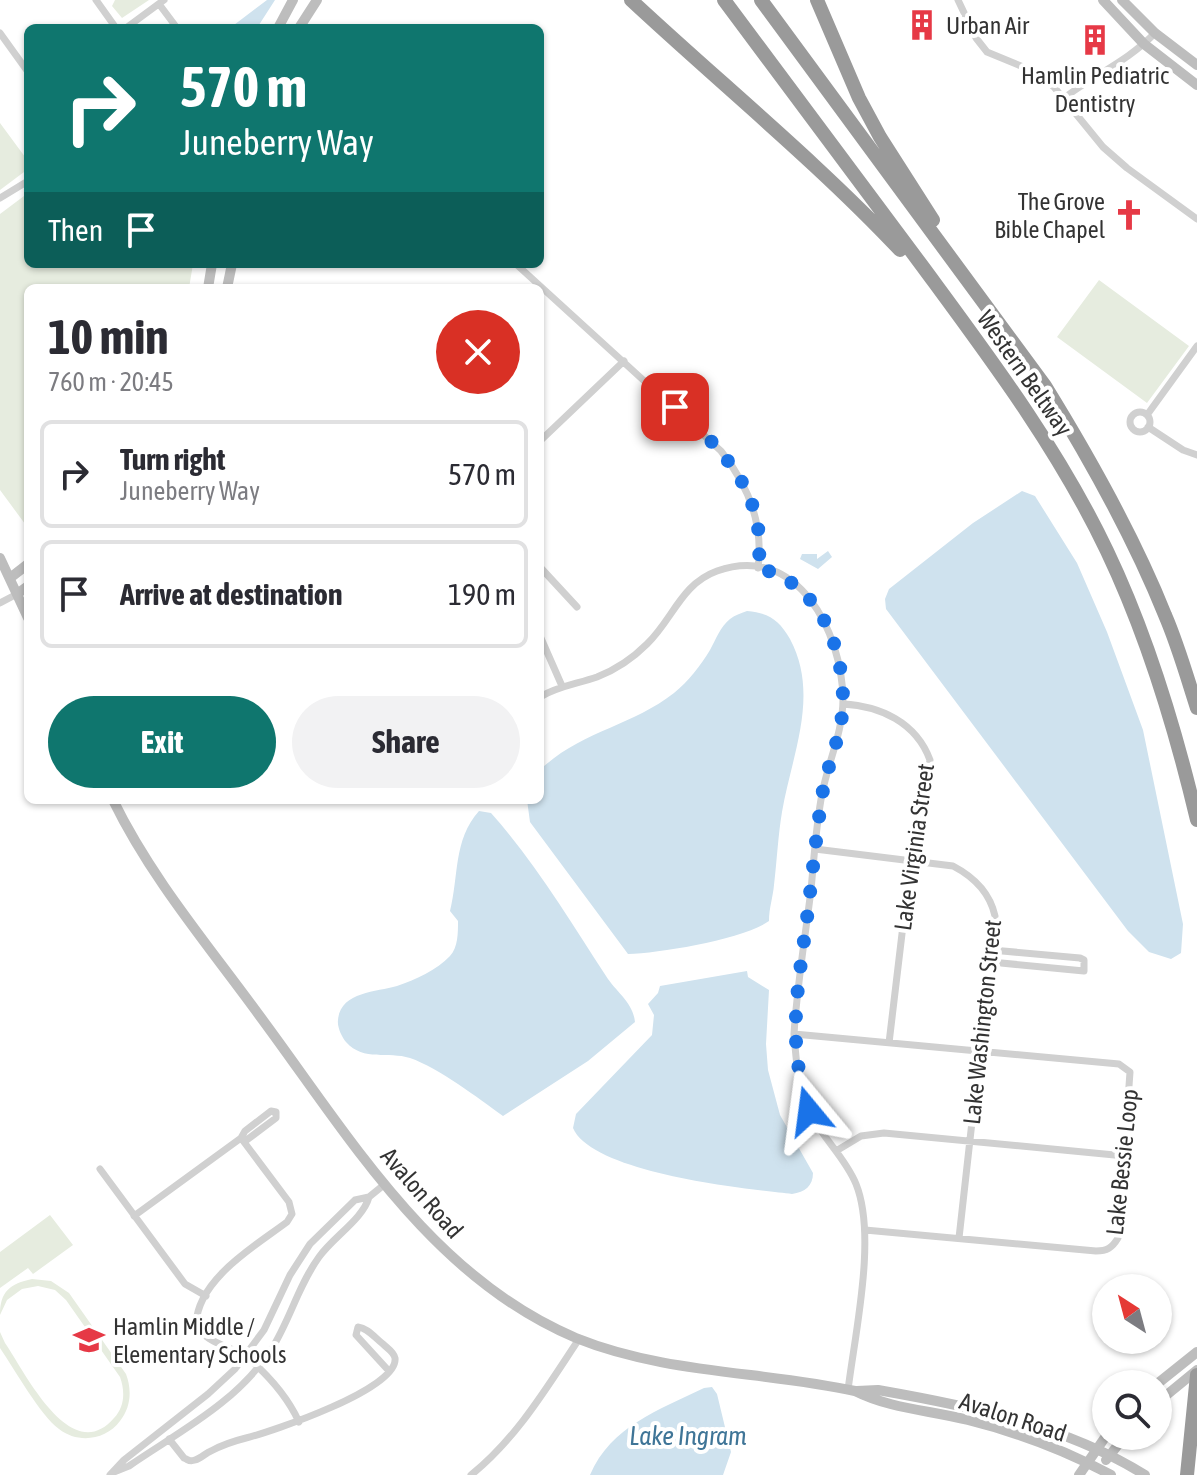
<!DOCTYPE html>
<meta charset="utf-8">
<style>
:root{--surface:#fff;--page:#f2f2f3;--text:#2b2b33;--muted:#7c7c81;--line:#e1e1e2;--accent:#0f766e}
body{margin:0;font-family:"Asap Condensed",sans-serif;background:var(--page);color:var(--text);height:100vh;display:flex;flex-direction:column;font-size:30px;white-space:nowrap}
*{box-sizing:border-box;margin:0}
p{font-size:26px;color:var(--muted)}
.icon{flex:none;width:44px;height:44px;fill:none;stroke:currentColor;stroke-width:2;stroke-linecap:round;stroke-linejoin:round}
.map{position:relative;flex:1;overflow:hidden}
.details{position:absolute;left:24px;top:284px;width:520px;height:520px;display:flex;flex-direction:column;background:var(--surface);border-radius:12px;box-shadow:0 2px 6px #0004}
.details>*{flex:none}
.banner{position:absolute;left:24px;top:24px;width:520px;height:244px;border-radius:12px;box-shadow:0 2px 6px #0004;background:#0f766e;color:#fff;overflow:hidden}
.needle{width:52px;rotate:324deg}
.tools{position:absolute;left:1092px;top:1274px;display:grid;gap:16px}
.tools a{display:grid;place-items:center;width:80px;height:80px;border-radius:50%;background:var(--surface);box-shadow:0 2px 6px #0004;font-size:40px}
.pin{position:absolute;display:grid;place-items:center;width:68px;height:68px;color:#fff;margin:-34px;border-radius:16px;box-shadow:0 4px 12px #0006}
.me{position:absolute;width:88px;margin:-44px;rotate:344deg;stroke-linejoin:round;filter:drop-shadow(0 0 6px #0008)}
.turn{display:flex;align-items:center;gap:28px;height:168px;padding:0 24px;font-size:36px}
.turn .icon{width:104px;height:104px;stroke-width:2.5}
.turn b{display:block;font-size:56px;line-height:68px}
.then{display:flex;align-items:center;height:76px;padding:0 24px;background:#0003;gap:16px;font-size:30px}
.round{display:grid;place-items:center;flex:none;width:84px;height:84px;border-radius:42px;background:var(--page)}
.headline{display:flex;align-items:center;justify-content:space-between;height:136px;padding:0 24px}
h1{font-size:48px;font-weight:700;line-height:60px}
.button{display:flex;gap:16px;margin-top:auto;padding:16px 24px}
.button a{flex:1;height:92px;border-radius:48px;background:var(--accent);color:#fff;font-size:32px;font-weight:700;line-height:92px;text-align:center}
.button a+a{background:var(--page);color:var(--text)}
ul{padding:0;list-style:none}
li{display:flex;align-items:center;gap:24px;height:108px;margin:0 16px 12px;padding:0 8px;border:4px solid var(--line);border-radius:12px}
li div{flex:1}
li b{display:block;font-size:30px}
li em{font-style:normal}
.map>svg:first-child{display:block}
.green{fill:#e6ecdf}
.water{fill:#cfe2ee}
.lines{fill:none;stroke-linecap:round;stroke-linejoin:round}
.street{stroke:#d0d0d0;stroke-width:7}
.secondary{stroke:#bdbdbd;stroke-width:10}
.highway{stroke:#9a9a9a;stroke-width:14}
.route{stroke:#1a73e8;stroke-width:14;stroke-dasharray:0 25.2}
.labels{text-anchor:middle;dominant-baseline:central;stroke-width:8;stroke-linejoin:round;paint-order:stroke}
.poi-label{font-size:24px;fill:#333;stroke:#fff;text-anchor:start}
.street-label{font-size:24px;fill:#333;stroke:#fff}
.water-label{font-size:26px;font-style:italic;fill:#3f7597;stroke:#fff}
</style>
<div class="map">
<svg width="1197" height="1475" viewBox="0 0 1197 1475">
<rect width="100%" height="100%" fill="#fff"/>
<path class="green" d="M115 0H149L122 18 112 6Z
M0 123 28 161V169L0 190Z
M28 193V264H193L189 288H28V528L0 490V214Z
M1099 280 1189 346 1147 403 1057 337Z
M50 1215 73 1245 33 1274 28 1268 0 1288V1252Z
M32 1279 51 1281 69 1293 126 1374C132 1390 131 1407 120 1421 106 1440 78 1444 59 1429 40 1415 15 1370 0 1348V1332L5 1343C25 1372 71 1468 114 1418 125 1406 125 1391 120 1377L66 1300 55 1290 38 1286 22 1289 7 1300 0 1315C0 1291 10 1284 32 1279Z"/>
<path class="water" d="M267 0H275L257 28H230Z
M1022 491 1035 496 1077 563 1107 632 1143 730 1183 924 1181 953 1171 959 1149 952 1128 931 886 609 885 599 889 589 973 523Z
M828 551 832 557 818 569 800 559 802 554H817V559Z
M747 611C769 613 779 620 790 639 820 695 792 754 782 812 778 836 777 860 774 885 773 897 769 908 769 921 744 939 660 953 628 954L530 822 527 800H540V770C579 732 632 726 674 693 688 682 701 665 710 650 716 639 720 627 730 619 735 615 742 613 747 611Z
M479 811 491 813C535 862 570 921 606 976 616 992 633 1002 635 1022L588 1061 503 1116C478 1098 439 1068 410 1058 388 1051 364 1062 346 1042 342 1037 337 1027 338 1020 340 992 376 992 397 986 415 980 437 970 450 956 458 947 458 933 458 921L450 911C459 876 453 840 479 811Z
M747 971 748 977 769 990 766 1044 768 1070 780 1115 813 1173C813 1186 805 1192 792 1194 746 1189 592 1173 573 1128L576 1114 652 1035 654 1015 648 1004 658 993 660 986Z
M712 1387 717 1394 731 1452 723 1475H590C611 1426 659 1410 704 1388Z"/>
<g class="lines">
<path class="street" d="M96 0 116 28
M958 0 976 38 987 52 1038 73 1054 87 1103 147 1127 168 1197 219
M159 4 177 28
M126 28 164 0
M0 33 28 72
M1064 98C1094 75 1128 61 1155 33
M0 198 28 181
M516 264 721 451C748 485 764 523 758 568
M1130 422a10 10 0 1 1 20 0a10 10 0 1 1-20 0Z
M1147 415 1197 346
M1148 427 1183 450 1197 455
M540 441 624 361
M540 567 577 607
M0 603 17 594
M540 636 562 686
M540 697C558 686 577 684 597 677 615 670 633 658 647 644 673 619 681 584 717 571 798 542 842 633 843 699 843 732 828 762 822 794 816 825 814 858 811 890 805 938 797 986 794 1034 796 1060 798 1088 810 1112 822 1138 845 1157 856 1184 877 1236 855 1333 848 1390
M843 704C880 706 916 722 930 760L914 833 889 1043
M815 849 953 866C974 877 990 893 995 916L959 1238
M991 962 1084 971V960L1080 958 992 950
M794 1034 1119 1064 1130 1072 1118 1238C1112 1248 1107 1251 1096 1251L865 1230
M241 1138 289 1202 292 1214 287 1222C255 1246 198 1279 196 1324 205 1344 232 1346 248 1358 269 1376 288 1398 299 1422
M836 1151 861 1136 884 1133 1125 1156
M100 1169 185 1284 206 1296
M134 1216 241 1138 245 1131 271 1111 276 1112V1118L244 1142
M169 1439 184 1458C189 1460 189 1462 195 1460 201 1458 206 1453 211 1451 222 1445 234 1441 246 1438 270 1432 399 1389 395 1358 394 1352 387 1348 383 1344 375 1338 368 1328 358 1327L356 1335 388 1370
M114 1472 129 1466C180 1431 236 1403 271 1350 290 1320 298 1286 319 1257 333 1237 363 1219 369 1197
M110 1475 124 1460 208 1394 235 1369 264 1330 290 1275 310 1244 355 1200 369 1197 385 1184
M471 1475C517 1438 547 1387 579 1339"/>
<path class="secondary" d="M1103 0 1144 44 1197 85
M1122 0 1155 33 1197 65
M278 28 293 0
M299 28 317 0
M208 288 212 264
M227 288 232 264
M0 558 28 618
M10 578 28 564
M17 594 28 586
M113 800C151 878 208 945 259 1015 349 1136 431 1277 576 1338 665 1374 763 1371 855 1391 891 1409 929 1410 968 1420 1016 1432 1067 1451 1111 1475
M1157 1384 1197 1352
M857 1391 878 1390C969 1406 1065 1425 1145 1475
M1158 1402 1197 1370
M1106 1460 1125 1436
M1079 1475 1106 1436"/>
<path class="highway" d="M631 0C720 83 816 161 900 250
M724 0C790 89 856 178 923 267 990 358 1058 448 1107 551 1148 637 1175 727 1197 820
M761 0 1045 386C1090 459 1133 535 1165 615 1178 645 1187 677 1197 708
M817 0 859 98 880 137 933 220
M1187 1475 1197 1375"/>
</g>
<g class="lines">
<path class="route" d="M675 407C725 451 768 496 758 568 818 582 843 644 843 701 843 734 827 764 822 796 816 837 812 878 807 918 798 989 786 1041 809 1111"/>
</g>
<defs>
<symbol id="building-bare" viewBox="-9 -9 18 18"><path d="M-4-6H4V6H1V3H-1V6H-4ZM-2.5-4.3h1.7v1.8h-1.7ZM.8-4.3h1.7v1.8H.8ZM-2.5-1h1.7V.8h-1.7ZM.8-1h1.7V.8H.8Z" fill="#e63946" stroke="#fff" stroke-width="2.5" paint-order="stroke"/></symbol>
<symbol id="church-bare" viewBox="-9 -9 18 18"><path d="M-1.2-6h2.4v3.5h3.3v2.4h-3.3V6h-2.4V-.1h-3.3v-2.4h3.3Z" fill="#e63946" stroke="#fff" stroke-width="2.5" paint-order="stroke"/></symbol>
<symbol id="school-bare" viewBox="-9 -9 18 18"><path d="M0-5L7-2L0 1L-7-2ZM-4 1L0 2.5L4 1V4Q0 6-4 4Z" fill="#e63946" stroke="#fff" stroke-width="2.5" paint-order="stroke"/></symbol>
</defs>
<g fill-rule="evenodd">
<use href="#building-bare" x="900" y="3" width="44" height="44"/>
<use href="#building-bare" x="1073" y="18" width="44" height="44"/>
<use href="#church-bare" x="1107" y="193" width="44" height="44"/>
<use href="#school-bare" x="67" y="1318" width="44" height="44"/>
</g>
<g class="labels">
<g class="poi-label">
<text x="946" y="25">Urban Air</text>
<text x="1095" y="75" text-anchor="middle">Hamlin Pediatric<tspan x="1095" dy="28">Dentistry</tspan></text>
<text x="1105" y="201" text-anchor="end">The Grove<tspan x="1105" dy="28">Bible Chapel</tspan></text>
<text x="113" y="1326">Hamlin Middle /<tspan x="113" dy="28">Elementary Schools</tspan></text>
</g>
<g class="street-label">
<text transform="translate(1025 373) rotate(55)">Western Beltway</text>
<text transform="translate(914 847) rotate(-82)">Lake Virginia Street</text>
<text transform="translate(982 1022) rotate(-84)">Lake Washington Street</text>
<text transform="translate(1122 1162) rotate(-84)">Lake Bessie Loop</text>
<text transform="translate(422 1193) rotate(49)">Avalon Road</text>
<text transform="translate(1013 1417) rotate(18)">Avalon Road</text>
</g>
<g class="water-label">
<text x="688" y="1436">Lake Ingram</text>
</g>
</g>
</svg>
<div class="tools">
<a><svg class="needle" viewBox="-14 -14 28 28"><path d="M0-13l5 13h-10z" fill="#e53935"/><path d="M0 13l5-13h-10z" fill="#7c7c81"/></svg></a>
<a><svg class="icon" aria-label="search" viewBox="0 0 24 24"><circle cx="10" cy="10" r="6"/><path d="M15 15l6 6"/></svg></a>
</div>
<div class="pin" style="left:675px;top:407px;background:#d93025"><svg class="icon" aria-label="arrive" viewBox="0 0 24 24"><path d="M6 21V4h12l-3 4 3 4H6"/></svg></div>
<svg class="me" style="left:809px;top:1111px" viewBox="-20 -20 40 40"><path d="M0-17L14 15 0 8-14 15z" fill="#1a73e8" stroke="#fff" stroke-width="4"/></svg>
<div class="banner">
<div class="turn"><svg class="icon" aria-label="right" viewBox="0 0 24 24"><path d="M7 20v-9h11M14 6l5 5-5 5"/></svg><div><b>570 m</b>Juneberry Way</div></div>
<div class="then">Then<svg class="icon" aria-label="arrive" viewBox="0 0 24 24"><path d="M6 21V4h12l-3 4 3 4H6"/></svg></div>
</div>
<section class="details">
<div class="headline"><div><h1>10 min</h1><p>760 m · 20:45</p></div><a class="round" style="background:#d93025;color:#fff"><svg class="icon" aria-label="close" viewBox="0 0 24 24"><path d="M6 6l12 12M18 6L6 18"/></svg></a></div>
<ul>
<li><svg class="icon" aria-label="right" viewBox="0 0 24 24"><path d="M7 20v-9h11M14 6l5 5-5 5"/></svg><div><b>Turn right</b><p>Juneberry Way</p></div><em>570 m</em></li>
<li><svg class="icon" aria-label="arrive" viewBox="0 0 24 24"><path d="M6 21V4h12l-3 4 3 4H6"/></svg><div><b>Arrive at destination</b></div><em>190 m</em></li>
</ul>
<div class="button"><a>Exit</a><a>Share</a></div>
</section>
</div>
